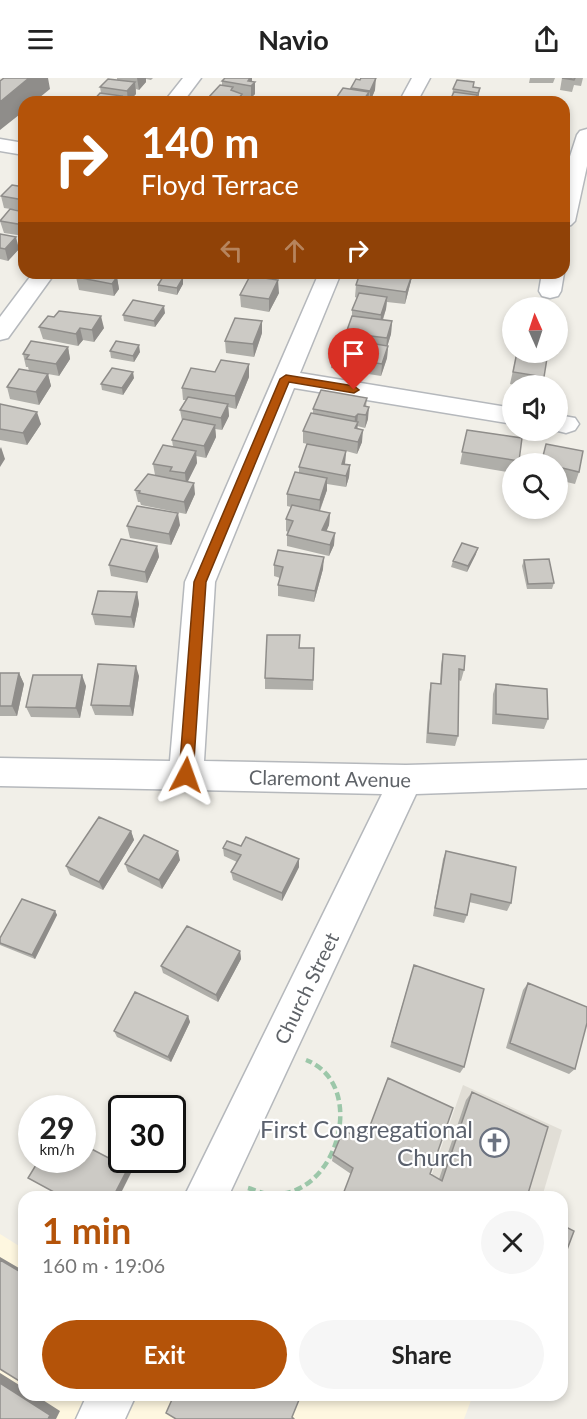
<!DOCTYPE html>
<meta charset="utf-8">
<style>
:root{--surface:#fff;--page:#f6f6f6;--text:#222;--muted:#767676;--accent:#b45309}
body{margin:0;font-family:Lato,sans-serif;background:var(--page);color:var(--text);height:100vh;display:flex;flex-direction:column;font-size:22px;white-space:nowrap}
*{box-sizing:border-box;margin:0}
p{font-size:20px;color:var(--muted)}
.icon{flex:none;width:33px;height:33px;fill:none;stroke:currentColor;stroke-width:2;stroke-linecap:round;stroke-linejoin:round}
.map{position:relative;flex:1;overflow:hidden}
.panel{position:absolute;left:18px;top:1113px;width:550px;height:210px;display:flex;flex-direction:column;background:var(--surface);border-radius:18px;box-shadow:0 3px 9px #0003}
.panel>*{flex:none}
.banner{position:absolute;left:18px;top:18px;width:552px;height:183px;border-radius:18px;box-shadow:0 3px 9px #0003;background:#b45309;color:#fff;overflow:hidden}
.needle{width:39px;rotate:357deg}
.fabs{position:absolute;left:502px;top:219px;display:grid;gap:12px}
.fabs a{display:grid;place-items:center;width:66px;height:66px;border-radius:50%;background:var(--surface);box-shadow:0 3px 9px #0003;font-size:30px}
.speed{position:absolute;left:18px;top:1017px;display:flex;gap:12px;font-size:30px;font-weight:700;text-align:center}
.speed>*{display:grid;place-content:center;width:78px;height:78px;border-radius:50%;background:var(--surface);box-shadow:0 3px 9px #0003;line-height:1}
.speed small{font-size:15px;font-weight:400}
.speed .limit{border:3px solid #111;border-radius:9px;background:#fff;color:#111}
.pin{position:absolute;display:grid;place-items:center;width:51px;height:51px;color:#fff;margin:-62px -26px;border-radius:50% 50% 50% 0;rotate:-45deg;box-shadow:0 0 6px #0007}
.pin .icon{rotate:45deg}
.me{position:absolute;width:66px;margin:-33px;rotate:4deg;stroke-linejoin:round;filter:drop-shadow(0 0 4px #0008)}
.turn{display:flex;align-items:center;gap:21px;height:126px;padding:0 24px;font-size:27px}
.turn .icon{width:78px;height:78px;stroke-width:2.5}
.turn b{display:block;font-size:42px;line-height:51px}
.lanes{display:flex;align-items:center;height:57px;padding:0 24px;background:#0003;justify-content:center;gap:30px;direction:ltr}
.lanes .off{opacity:.35}
.round{display:grid;place-items:center;flex:none;width:63px;height:63px;border-radius:32px;background:var(--page)}
.head{display:flex;align-items:center;justify-content:space-between;height:102px;padding:0 24px}
h1{font-size:36px;font-weight:700;line-height:45px;color:var(--accent)}
.action{display:flex;gap:12px;margin-top:auto;padding:12px 24px}
.action a{flex:1;height:69px;border-radius:36px;background:var(--accent);color:#fff;font-size:24px;font-weight:700;line-height:69px;text-align:center}
.action a+a{background:var(--page);color:var(--text)}
header{display:flex;justify-content:space-between;align-items:center;height:78px;padding:0 24px;background:var(--surface);font-size:27px;font-weight:700}
.map>svg:first-child{display:block}
.commercial{fill:#fef7e0}
.education{fill:#e1ded6}
.lines{fill:none;stroke-linecap:round;stroke-linejoin:round}
.minor-casing{stroke:#b5b8bc;stroke-width:3}
.path{stroke:#9cc7a9;stroke-width:4.5;stroke-dasharray:8 4;stroke-linecap:butt}
.minor{fill:#fff;fill-rule:evenodd}
.wall{fill:#afaea9}
.shaded-wall{fill:#8f8d8a}
.building{fill:#cccac5;stroke:#8f8d8a;stroke-width:1.5}
.route{fill:#b45309;stroke:#753606;stroke-width:1.5}
.labels{text-anchor:middle;dominant-baseline:central;stroke-width:4.5;stroke-linejoin:round;paint-order:stroke}
.street-label{font-size:20px;fill:#5f6368;stroke:#fff}
.near-worship-label{font-size:24px;fill:#5b616d;stroke:#fff;text-anchor:end}
</style>
<header><svg class="icon" aria-label="menu" viewBox="0 0 24 24"><path d="M4 6h16M4 12h16M4 18h16"/></svg>Navio<svg class="icon" aria-label="share" viewBox="0 0 24 24"><path d="M12 15V3M7 8l5-5 5 5M5 13v7h14v-7"/></svg></header>
<div class="map">
<svg width="587" height="1341" viewBox="0 0 587 1341">
<rect width="100%" height="100%" fill="#f1efe8"/>
<path class="commercial" d="M0 1156 24 1171V1317H473L464 1341H0Z"/>
<path class="education" d="M463 1007 562 1052 542 1119H424Z"/>
<g class="lines">
<defs>
<path id="minor" d="M183 0H201L183 24H164Z
M412 0H430L417 24H399Z
M587 51V88L575 143 571 147 564 149V97L577 57 580 53Z
M0 61 24 65V77L0 73Z
M33 195H55L8 260 0 262V239Z
M319 195H341L300 295 513 330V346L294 310 215 504 204 683 406 687 587 682V710L416 716 228 1119H184L382 716 0 708V680L170 683 185 504Z
M542 195H564L561 213 558 218 550 220 542 218 539 213Z
M558 337 575 340 579 346 575 352 566 355 554 352H558Z
M87 1317H136L125 1341H76Z"/>
</defs>
<use href="#minor" class="minor-casing"/>
<path class="path" d="M248 1110C255 1112 263 1116 271 1116 338 1121 369 1006 306 982"/>
<use href="#minor" class="minor"/>
</g>
<path class="wall" d="M117 0H153L151 2 146 1V4L139 12 136 11V16L129 24H92L101 15 100 9 117 2Z
M252 0V3L255 4V16L251 20 242 19V24H209L208 20 222 7V3Z
M530 0H555L553 5H529Z
M562 0H583L581 8 574 7 572 14 560 12Z
M474 9 480 10 477 24H449L452 19 453 11Z
M343 10 351 12V10L375 12 370 24H334Z
M24 109V133L4 130 1 118Z
M24 134V158L4 155 0 143Z
M0 156 19 171 8 183 0 181Z
M79 195H116L119 211 114 218 79 212 76 199Z
M389 195H413L405 226 387 224 386 231 383 242 392 243 391 256 387 268H388L387 280 381 298 331 290 332 278 346 261V255L352 239V232L357 220 355 219 356 207 388 197Z
M183 206 177 217 158 213V207Z
M279 215 269 234 241 229 240 217Z
M165 235 155 249 124 243 123 237Z
M262 243V255L254 279 226 275 225 263Z
M39 249 104 250 94 264 83 262 78 268 43 261Z
M68 269 70 281 59 298 48 296 51 308 39 327 10 321 7 309 29 293 28 289H26L23 276Z
M110 273 140 274 134 284 111 280Z
M517 274 544 299 541 308H518L510 306Z
M249 299 236 331 228 329 229 338 222 352 215 351 216 359 206 380 196 378 197 385 188 403 195 416 186 436 141 427 140 424H138L135 412 155 397 153 386 173 369 172 362 182 343 180 332 186 322H183L182 310Z
M134 300 123 317 102 312 101 306Z
M367 320 366 329 368 341 365 350 357 348V351L362 364 357 376 346 373 345 386 350 387 349 399 346 409 327 406V412L320 433 330 435 329 447 326 453 334 467 329 478 287 468V457L288 454 286 453V441L291 429 287 428V416L299 395V389L317 368 303 365V353L313 336V331Z
M0 326 41 346 27 367 0 362Z
M467 352 522 360 518 386H513V395L460 386Z
M558 386 579 394 575 406 558 402Z
M180 447 171 467 130 460 127 448Z
M157 468 159 479 147 505 111 498 109 487Z
M476 476 467 494 451 489 453 483Z
M524 482 554 505 552 511H527L522 488Z
M274 487 323 491 314 524 278 518V507L280 500 274 498Z
M137 514 139 526 134 550 95 547 92 536Z
M299 570H314L313 612 265 611V600Z
M443 576 464 592 461 603 459 602 458 658 455 668 426 665 429 616 431 605 440 606 441 587Z
M0 595H19L24 606 17 638H0Z
M139 598 133 638 95 637 91 627Z
M496 606 548 641 544 651 492 646 493 616Z
M86 608 80 640 31 639 26 629Z
M131 753 134 762 103 812 70 797 66 788Z
M223 770 299 789 282 823 233 802 231 794 237 784 224 778Z
M446 773 511 825 507 833 469 824 467 837 464 845 433 838 443 781Z
M180 782 162 811 128 794 125 786Z
M55 833 57 837 35 881 0 867V860Z
M240 873 241 881 218 924 163 895 161 888Z
M414 887 464 989 460 995 390 969Z
M528 905 575 991 569 996 506 970 523 912Z
M188 938 190 944 171 984 117 959 114 953Z
M472 1014 527 1119 351 1096 332 1083 333 1077 430 1096 439 1101 466 1022Z"/>
<path class="shaded-wall" d="M29 0H48L50 11 34 24H24V33L0 52V24Z
M137 0H146V4L139 12Z
M250 0H252V6L255 4V16L251 20V8L248 3Z
M376 0 375 12 370 24V13Z
M135 4 136 16 128 24 127 13Z
M480 10 478 22 476 24 478 15Z
M369 14 368 24H363Z
M242 16V24H236Z
M122 18 123 24H118Z
M16 159 19 171 8 183 5 171Z
M108 195H116V199L107 197Z
M411 195H413L405 226 406 214 410 201Z
M117 199 119 211 114 218 112 206Z
M183 200V206L177 217V210Z
M278 202 279 215 269 234V221Z
M387 219 386 231 380 249 381 237Z
M164 228 165 235 155 249 154 243Z
M101 238 104 250 94 264 92 252Z
M262 243V255L254 279 253 266Z
M392 243 391 256 386 273 387 260Z
M80 250 83 262 78 268 76 256Z
M139 267 140 274 134 284 133 278Z
M388 268 387 280 381 298 382 286Z
M68 269 70 281 59 298 56 286Z
M249 286V299L236 331 235 318Z
M133 294 134 300 123 317 122 310Z
M48 296 51 308 39 327 36 314Z
M228 326 229 338 222 352 221 340Z
M369 329 368 341 365 350 366 337Z
M37 334 41 346 27 367 23 355Z
M358 336 357 346 358 344 357 356 354 351 355 339Z
M215 347 216 359 206 380 204 368Z
M363 352 362 364 357 376 358 364Z
M1 369 5 381 0 389V371Z
M196 373 197 385 186 407 185 395Z
M346 373 345 385 341 398 342 386Z
M350 387 349 399 346 409V398Z
M327 400V412L319 434 320 422Z
M194 405 195 416 186 436 184 424Z
M178 435 180 447 171 467 169 456Z
M330 435 329 447 322 464V452Z
M335 455 334 467 329 478 330 467Z
M157 468 159 479 147 505 145 494Z
M478 470 476 476 467 494 468 488Z
M324 479 323 491 314 524 315 513Z
M137 514 139 526 134 550 131 539Z
M136 588 139 598 133 638 130 628Z
M19 595 24 606 17 638 12 628Z
M82 597 86 608 80 640 76 630Z
M131 753 134 762 103 812 99 804Z
M178 773 180 782 162 811 159 802Z
M299 781V789L282 823V815Z
M55 833 57 837 35 881 32 877Z
M240 873 241 881 218 924 216 917Z
M188 938 190 944 171 984 168 979Z
M128 1090 132 1093 119 1119H113Z
M0 1179 24 1193V1196L0 1182Z
M0 1295 24 1310V1317H35L60 1333 56 1341H48L0 1305Z"/>
<path class="building" d="M4 0H29L0 24V3Z
M225 0H250L248 3 255 4 251 8 222 3Z
M361 0H376L370 13 351 10 356 1 360 2Z
M562 0H575L574 2Z
M108 1 135 4 127 13 100 9Z
M457 2 474 4 473 9 480 10 478 15 453 11Z
M220 7 233 9 231 12 242 16 236 24 208 20Z
M343 10 369 14 363 23H367H334Z
M454 14 477 17 474 24H449Z
M100 15 122 18 118 24H92Z
M12 107 24 109V122L1 118Z
M10 131 24 134V147L0 143Z
M0 156 16 159 5 171 0 170Z
M79 195H108L107 197 117 199 112 206 76 199Z
M360 195H377L411 200 406 214 356 207Z
M164 197 183 200 177 210 158 207Z
M250 198 278 202 269 221 240 217Z
M359 215 387 219 381 237 352 232Z
M133 222 164 228 154 243 123 237Z
M59 233 101 238 92 252 80 250 76 256 39 249 48 238 54 239Z
M352 238 392 243 387 260 346 255Z
M235 240 262 243 253 266 225 263Z
M339 260 388 268 382 286 332 278Z
M31 263 68 269 56 286 26 281 29 277 23 276Z
M116 263 139 267 133 278 110 273Z
M517 274H548L544 299 513 294Z
M221 282 249 286 235 318 182 310 191 290 215 294Z
M112 290 133 294 122 310 101 306Z
M19 291 48 296 36 314 7 309Z
M321 312 367 320 364 328 369 329 366 337 358 336 355 339 313 331Z
M188 319 228 326 221 340 180 332Z
M0 326 37 334 23 355 0 351Z
M311 335 358 344 355 350 363 352 358 364 303 353Z
M183 341 215 347 204 368 172 362Z
M467 352 522 360 519 383 462 374Z
M307 366 346 373 342 386 350 387 346 398 299 389Z
M546 366 583 373 579 394 558 389V386H541Z
M163 367 196 373 185 395 170 393 172 389 153 386Z
M295 394 327 400 320 422 287 416Z
M148 396 194 405 184 424 139 415 140 413 135 412Z
M292 427 330 435 322 452 335 455 330 467 287 457 293 443 286 441Z
M137 428 178 435 169 456 127 448Z
M121 461 157 468 145 494 109 487Z
M462 465 478 470 468 488 453 483Z
M278 472 324 479 315 513 278 507 283 489 274 487Z
M549 481 554 505 528 506 524 482Z
M98 513 137 514 131 539 92 536Z
M267 557H300L299 570H314L313 602 265 600Z
M443 576 465 578 464 592 459 591 458 658 428 655 431 605 441 606Z
M98 586 136 588 130 628 91 627Z
M0 595H19L12 628H0Z
M33 597H82L76 630 26 629Z
M496 606 547 611 548 641 496 636Z
M99 739 131 753 99 804 66 788Z
M144 757 178 773 159 802 125 786Z
M246 759 299 781 282 815 231 794 241 777 223 770 227 763 241 768Z
M446 773 516 789 511 825 471 816 467 837 435 830Z
M22 821 55 833 32 877 0 865V860Z
M187 848 240 873 216 917 161 888Z
M414 887 484 911 464 989 392 964Z
M528 905 587 929V945L575 991 510 965Z
M135 914 188 938 168 979 114 953Z
M388 1000 453 1030 430 1096 442 1103 472 1014 548 1049 527 1119H342L353 1090 333 1077 343 1053 365 1061Z
M82 1066 128 1090 113 1119H63L28 1100 39 1082H82Z
M562 1147 574 1153 562 1185Z
M0 1182 24 1196V1306L0 1291Z
M0 1305 50 1337 48 1341H0Z
M174 1317H301L292 1339 294 1341H176L166 1335Z
M389 1317H398L396 1321Z"/>
<path class="route" d="M286 297 354 308 359 312 354 315 289 304 206 504 193 697 191 701H181L179 697 194 504 280 301Z"/>
<defs>
<symbol id="church-ring" viewBox="-11 -11 22 22"><circle r="9.5" fill="#fff" stroke="#6b7280" stroke-width="1.5"/><path d="M-1.2-6h2.4v3.5h3.3v2.4h-3.3V6h-2.4V-.1h-3.3v-2.4h3.3Z" fill="#6b7280"/></symbol>
</defs>
<g fill-rule="evenodd">
<use href="#church-ring" x="478" y="1048" width="33" height="33"/>
</g>
<g class="labels">
<g class="street-label">
<text transform="translate(330 700) rotate(1)">Claremont Avenue</text>
<text transform="translate(306 910) rotate(-64)">Church Street</text>
</g>
<g class="near-worship-label">
<text x="473" y="1050">First Congregational<tspan x="473" dy="28">Church</tspan></text>
</g>
</g>
</svg>
<div class="fabs">
<a><svg class="needle" viewBox="-14 -14 28 28"><path d="M0-13l5 13h-10z" fill="#e53935"/><path d="M0 13l5-13h-10z" fill="#767676"/></svg></a>
<a><svg class="icon" aria-label="sound" viewBox="0 0 24 24"><path d="M4 9h4l5-4v14l-5-4H4zM17 9q2 3 0 6"/></svg></a>
<a><svg class="icon" aria-label="search" viewBox="0 0 24 24"><circle cx="10" cy="10" r="6"/><path d="M15 15l6 6"/></svg></a>
</div>
<div class="speed"><div>29<small>km/h</small></div><div class="limit">30</div></div>
<div class="pin" style="left:354px;top:312px;background:#d93025"><svg class="icon" aria-label="arrive" viewBox="0 0 24 24"><path d="M6 21V4h12l-3 4 3 4H6"/></svg></div>
<svg class="me" style="left:186px;top:697px" viewBox="-20 -20 40 40"><path d="M0-17L14 15 0 8-14 15z" fill="#b45309" stroke="#fff" stroke-width="4"/></svg>
<div class="banner">
<div class="turn"><svg class="icon" aria-label="right" viewBox="0 0 24 24"><path d="M7 20v-9h11M14 6l5 5-5 5"/></svg><div><b>140 m</b>Floyd Terrace</div></div>
<div class="lanes"><svg class="icon off" aria-label="left" viewBox="0 0 24 24"><path d="M17 20v-9H6M10 6l-5 5 5 5"/></svg><svg class="icon off" aria-label="ahead" viewBox="0 0 24 24"><path d="M12 20V5M6 11l6-6 6 6"/></svg><svg class="icon" aria-label="right" viewBox="0 0 24 24"><path d="M7 20v-9h11M14 6l5 5-5 5"/></svg></div>
</div>
<section class="panel">
<div class="head"><div><h1>1 min</h1><p>160 m · 19:06</p></div><a class="round"><svg class="icon" aria-label="close" viewBox="0 0 24 24"><path d="M6 6l12 12M18 6L6 18"/></svg></a></div>
<div class="action"><a>Exit</a><a>Share</a></div>
</section>
</div>
